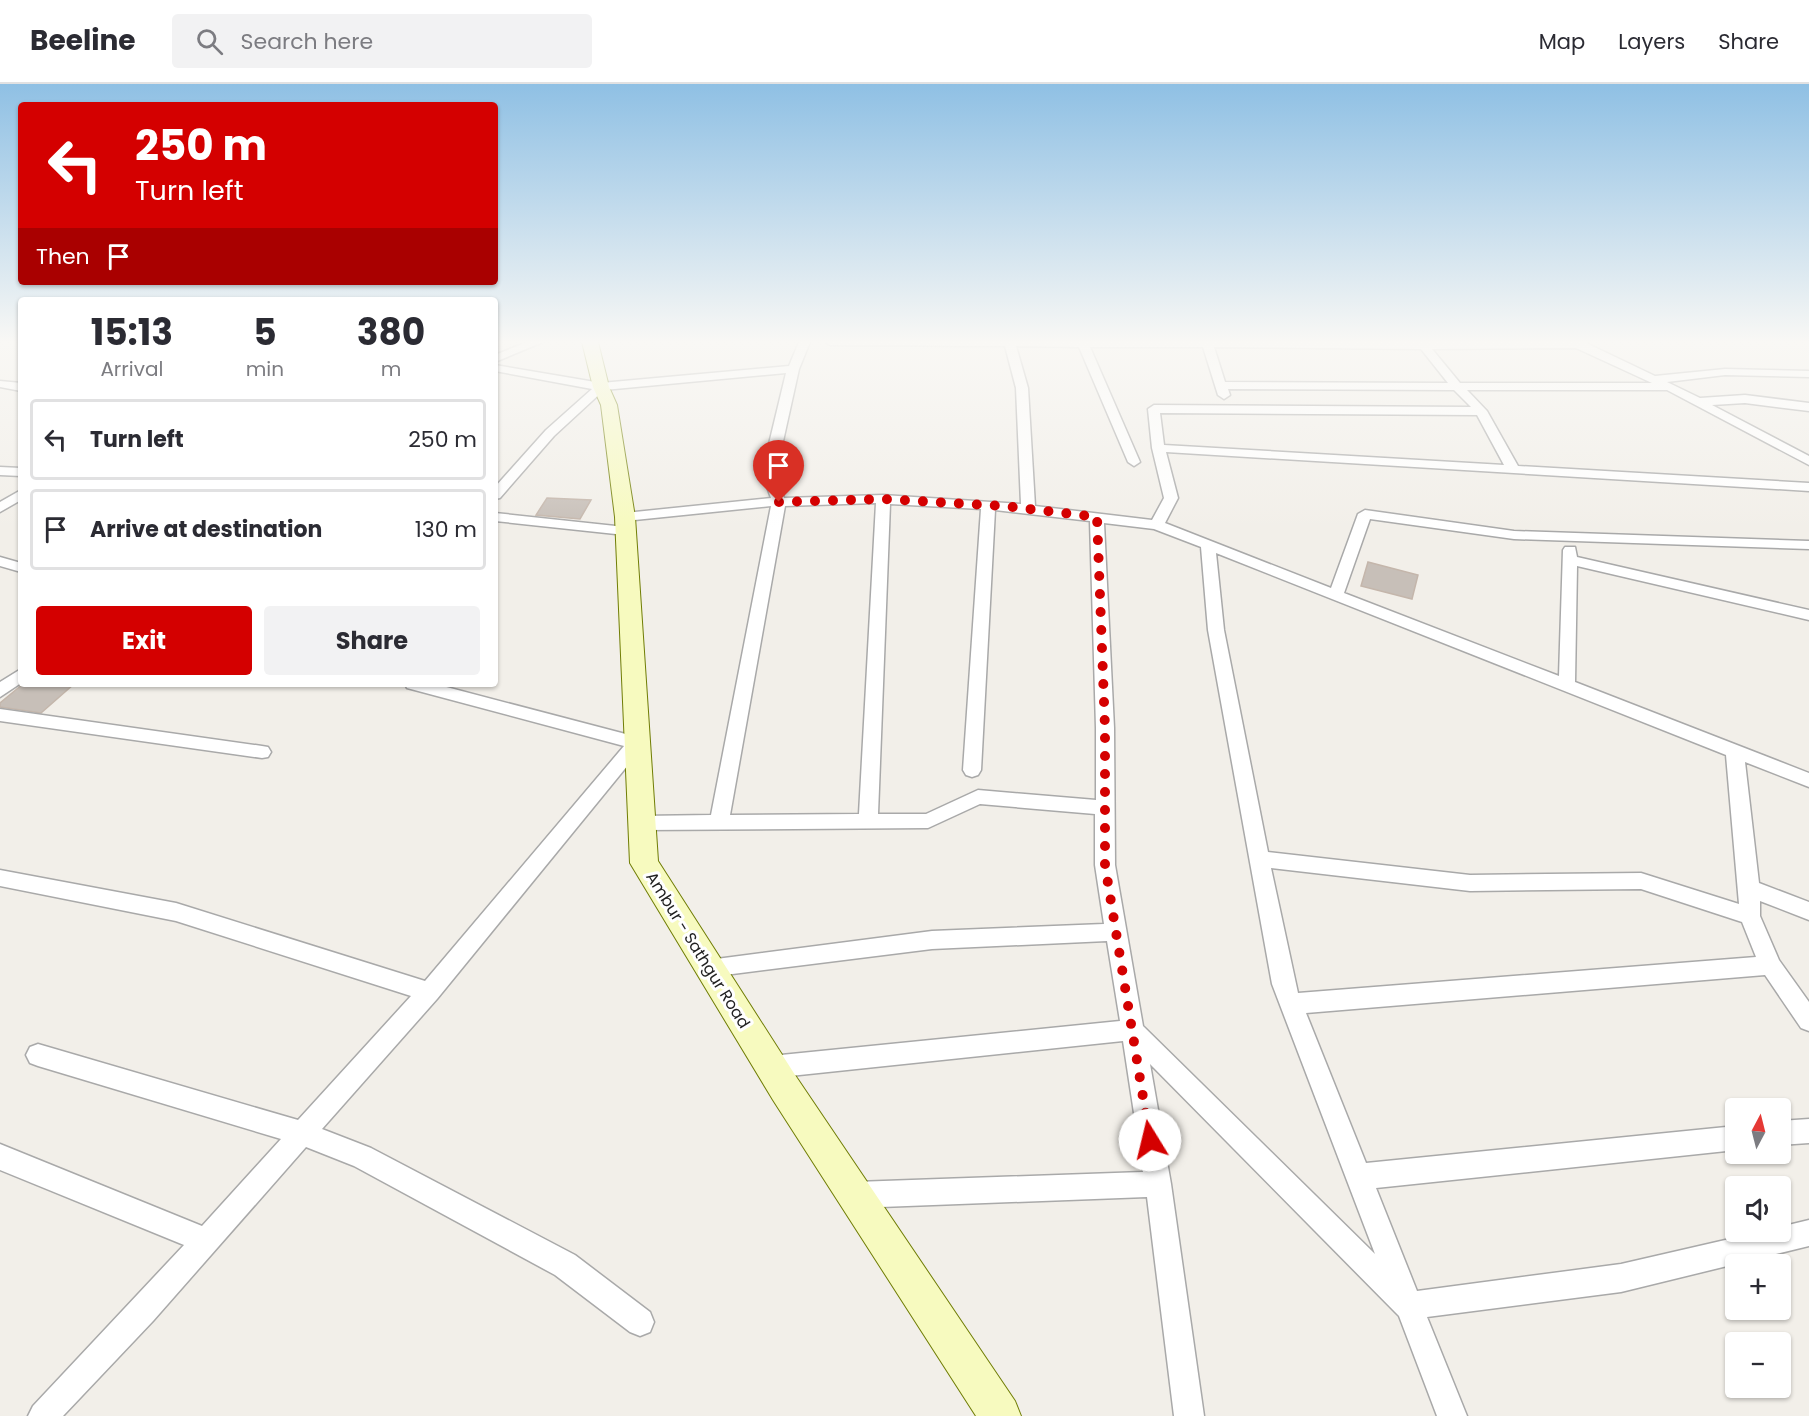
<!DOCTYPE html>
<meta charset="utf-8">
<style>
:root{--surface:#fff;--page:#f2f2f3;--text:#2b2b33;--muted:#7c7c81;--line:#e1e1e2;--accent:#d40000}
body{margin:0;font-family:Poppins,sans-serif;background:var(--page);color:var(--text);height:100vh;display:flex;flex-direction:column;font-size:22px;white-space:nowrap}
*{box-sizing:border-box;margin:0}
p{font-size:20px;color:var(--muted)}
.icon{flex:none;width:33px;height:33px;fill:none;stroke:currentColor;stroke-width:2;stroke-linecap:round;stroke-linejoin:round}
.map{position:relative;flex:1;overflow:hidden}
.panel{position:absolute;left:18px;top:213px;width:480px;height:390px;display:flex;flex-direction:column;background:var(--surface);border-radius:6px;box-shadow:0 2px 4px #0004}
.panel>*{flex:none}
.guide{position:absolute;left:18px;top:18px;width:480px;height:183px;border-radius:6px;box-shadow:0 2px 4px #0004;background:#d40000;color:#fff;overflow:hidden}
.needle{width:39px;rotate:7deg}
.controls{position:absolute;left:1725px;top:1014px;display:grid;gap:12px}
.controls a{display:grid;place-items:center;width:66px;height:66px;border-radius:6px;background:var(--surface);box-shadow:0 2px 4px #0004;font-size:30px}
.pin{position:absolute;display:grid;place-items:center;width:51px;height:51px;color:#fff;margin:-62px -26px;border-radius:50% 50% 50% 0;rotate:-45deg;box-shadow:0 0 6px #0007}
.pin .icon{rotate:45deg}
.me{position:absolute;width:66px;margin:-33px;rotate:351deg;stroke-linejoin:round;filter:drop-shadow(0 0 4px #0008)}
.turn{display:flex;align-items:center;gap:21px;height:126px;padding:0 18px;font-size:27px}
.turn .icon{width:78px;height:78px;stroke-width:2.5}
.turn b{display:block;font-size:42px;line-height:51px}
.then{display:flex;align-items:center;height:57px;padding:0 18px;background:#0003;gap:12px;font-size:22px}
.eta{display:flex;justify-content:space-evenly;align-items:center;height:102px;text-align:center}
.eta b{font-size:36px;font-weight:700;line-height:42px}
.action{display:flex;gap:12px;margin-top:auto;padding:12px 18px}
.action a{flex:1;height:69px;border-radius:6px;background:var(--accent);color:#fff;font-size:24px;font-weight:700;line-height:69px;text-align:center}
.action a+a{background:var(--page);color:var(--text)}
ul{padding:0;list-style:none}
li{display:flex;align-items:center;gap:18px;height:81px;margin:0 12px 9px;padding:0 6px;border:3px solid var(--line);border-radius:6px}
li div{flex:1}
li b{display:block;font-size:22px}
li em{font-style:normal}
header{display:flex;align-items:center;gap:36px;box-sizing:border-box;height:84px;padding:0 30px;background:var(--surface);border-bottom:2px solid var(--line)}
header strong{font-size:28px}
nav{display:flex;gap:33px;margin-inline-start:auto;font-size:21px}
.search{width:420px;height:54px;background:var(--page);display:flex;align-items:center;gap:15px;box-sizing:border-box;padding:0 21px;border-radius:6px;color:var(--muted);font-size:22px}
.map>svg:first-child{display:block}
.building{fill:#c7bfb8;stroke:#c4b6ab;stroke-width:1.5}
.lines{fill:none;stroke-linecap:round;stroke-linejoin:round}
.street-casing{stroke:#a9a9a9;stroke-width:3}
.secondary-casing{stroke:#707d05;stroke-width:2}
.street{fill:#fff;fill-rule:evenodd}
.secondary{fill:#f7fabf;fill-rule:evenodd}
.route{stroke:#d40000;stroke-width:10;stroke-dasharray:0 18}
.labels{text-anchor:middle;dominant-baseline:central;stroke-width:6;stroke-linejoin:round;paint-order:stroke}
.street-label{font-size:16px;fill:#222;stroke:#fff}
</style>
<header>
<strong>Beeline</strong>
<div class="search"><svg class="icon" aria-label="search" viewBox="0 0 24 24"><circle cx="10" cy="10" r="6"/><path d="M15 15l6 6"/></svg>Search here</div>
<nav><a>Map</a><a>Layers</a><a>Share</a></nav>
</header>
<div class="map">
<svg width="1809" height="1332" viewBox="0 0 1809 1332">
<rect width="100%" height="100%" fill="#f2efe9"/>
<path class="building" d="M547 414 591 416 580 435 536 431Z
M1368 478 1418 491 1412 515 1361 502Z
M23 600H74L41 629 0 623V619Z"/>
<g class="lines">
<defs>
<path id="street" d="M527 258H543L495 278V271Z
M799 258H810L799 285 776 389 784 414 883 411 1021 420 1016 304 1005 262 830 261 825 258H1584L1655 292 1725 285 1809 287V293L1725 291 1667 298 1700 314 1745 311 1809 319V327L1745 319 1712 321 1809 372V381L1667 306H1467L1487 327 1518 382 1809 399V407L1166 368 1178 414 1165 439 1331 504 1358 430 1365 426 1514 447 1809 457V465L1514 455 1370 435 1344 509 1559 592 1563 466 1565 463H1575L1577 473 1809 526V536L1577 482 1575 598 1809 689V703L1745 678 1759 799 1809 818V836L1760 817V832L1779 876 1809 918V947L1801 944 1765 891 1306 929 1366 1079 1736 1042V1066L1376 1104 1417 1207 1621 1180 1760 1148H1780V1143L1809 1136V1162L1621 1208 1427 1233 1467 1332H1437L1399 1232 1150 980 1171 1100 1204 1332H1174L1147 1113 855 1124 846 1120 842 1111 846 1102 855 1098 1143 1088 1123 957 771 994 763 991 759 983 763 975 771 972 1120 937 1107 857 932 865 709 893 701 891 698 884 701 877 932 847 1104 840 1095 781V730L980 720 928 744 642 746 635 744 632 739 635 734 642 732 711 731 771 422 625 437 618 433 625 429 771 414 762 389 786 289 604 306 554 352 500 414 495 415V403L546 346 592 305 495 287V281L601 299 789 282ZM1016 262 1079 263 1128 378 1134 382 1140 378 1090 263H1203L1218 311 1224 315 1230 311 1228 305 1454 306 1471 323 1154 321 1148 325 1152 364 1164 414 1152 436 1035 422 1028 304ZM1214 263 1421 265 1448 299 1225 298ZM1576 264 1652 299H1460L1432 265ZM1160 329 1477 331 1504 381 1164 361ZM876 419 859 730 730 731 785 422ZM890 420 981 425 963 686 966 691 972 693 978 691 981 686 995 426 1090 437 1096 644V716L978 706 926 730H878ZM1104 439 1154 445 1201 463 1208 546 1272 900 1375 1170 1143 942 1115 781 1114 644ZM1216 469 1726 671 1739 820 1641 789 1470 791 1268 768 1224 546ZM1271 784 1470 807 1641 805 1742 838 1756 873 1298 909Z
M0 297 21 299V307L0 303Z
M0 383 21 384V392L0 391Z
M21 406V416L0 428V418Z
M495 429 625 443 632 447 625 451 495 437Z
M0 473 21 479V488L0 482Z
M21 585V599L0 613V598Z
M405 600H435L637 653 643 654 646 659 437 915 322 1045 371 1064 575 1171 650 1228 654 1238 650 1248 640 1252 630 1248 555 1191 354 1082 306 1063 153 1237 63 1332H28L33 1322 184 1161 0 1086V1060L202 1142 281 1055 38 982 30 979 26 971 30 963 38 960 298 1036 411 912 176 837 0 802V786L176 819 425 897 624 662 407 604Z
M0 625 262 662 268 663 271 668 268 673 262 674 0 637Z
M1809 1035V1059L1780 1061V1037Z"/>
<path id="secondary" d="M582 258H598L609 303 617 321 635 433 658 777 797 994 1015 1317 1021 1332H976L773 1016 630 779 615 433 601 321 593 303Z"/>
</defs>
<use href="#street" class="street-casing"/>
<use href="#secondary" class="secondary-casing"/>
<use href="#street" class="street"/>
<use href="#secondary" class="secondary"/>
</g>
<linearGradient id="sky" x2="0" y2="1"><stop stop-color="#8fc0e4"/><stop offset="0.58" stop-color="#f9f8f5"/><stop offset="1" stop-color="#f9f8f5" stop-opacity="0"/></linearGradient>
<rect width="1809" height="445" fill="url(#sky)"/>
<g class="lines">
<path class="route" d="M779 418 882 415 1004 422 1097 433 1105 644V781L1150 1056"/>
</g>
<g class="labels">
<g class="street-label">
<text transform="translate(698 866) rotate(58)">Ambur - Sathgur Road</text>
</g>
</g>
</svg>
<div class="controls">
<a><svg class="needle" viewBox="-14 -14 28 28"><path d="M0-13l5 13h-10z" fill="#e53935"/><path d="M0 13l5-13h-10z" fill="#7c7c81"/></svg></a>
<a><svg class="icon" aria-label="sound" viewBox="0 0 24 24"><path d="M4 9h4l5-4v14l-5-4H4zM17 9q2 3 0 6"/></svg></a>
<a>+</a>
<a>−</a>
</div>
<div class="pin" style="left:779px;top:418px;background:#d93025"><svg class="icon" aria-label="arrive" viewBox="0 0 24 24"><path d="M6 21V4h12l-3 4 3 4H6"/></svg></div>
<svg class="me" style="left:1150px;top:1056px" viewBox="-20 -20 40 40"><circle r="19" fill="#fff"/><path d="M0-13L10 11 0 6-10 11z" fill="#d40000"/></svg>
<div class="guide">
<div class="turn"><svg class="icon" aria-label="left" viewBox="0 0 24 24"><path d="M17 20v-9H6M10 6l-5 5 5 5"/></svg><div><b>250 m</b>Turn left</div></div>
<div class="then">Then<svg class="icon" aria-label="arrive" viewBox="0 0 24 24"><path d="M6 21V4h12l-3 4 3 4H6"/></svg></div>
</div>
<section class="panel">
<div class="eta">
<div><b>15:13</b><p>Arrival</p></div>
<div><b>5</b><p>min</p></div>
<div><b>380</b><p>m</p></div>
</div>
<ul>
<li><svg class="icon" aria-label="left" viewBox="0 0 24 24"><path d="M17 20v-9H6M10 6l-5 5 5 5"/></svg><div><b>Turn left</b></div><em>250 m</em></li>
<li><svg class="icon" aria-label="arrive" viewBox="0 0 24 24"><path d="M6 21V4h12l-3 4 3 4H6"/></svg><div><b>Arrive at destination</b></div><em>130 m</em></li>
</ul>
<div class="action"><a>Exit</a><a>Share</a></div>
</section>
</div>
